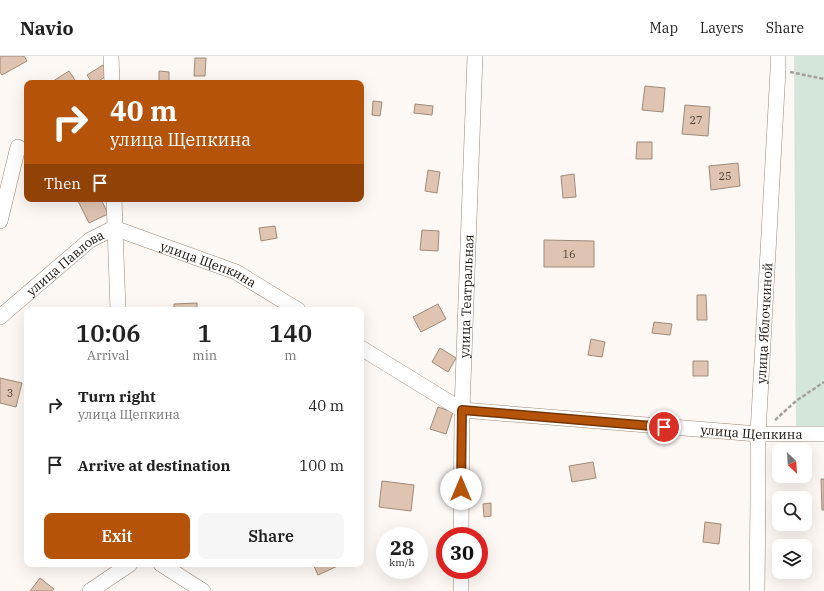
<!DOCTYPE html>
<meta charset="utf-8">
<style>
:root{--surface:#fff;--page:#f6f6f6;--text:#222;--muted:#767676;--line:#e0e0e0;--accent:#b45309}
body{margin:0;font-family:"IBM Plex Serif",serif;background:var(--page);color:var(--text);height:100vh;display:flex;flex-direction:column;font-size:15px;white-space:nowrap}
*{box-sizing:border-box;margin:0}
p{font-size:13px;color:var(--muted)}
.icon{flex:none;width:22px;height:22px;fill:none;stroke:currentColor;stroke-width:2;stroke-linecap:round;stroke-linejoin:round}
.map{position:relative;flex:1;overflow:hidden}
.side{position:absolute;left:24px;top:251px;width:340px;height:260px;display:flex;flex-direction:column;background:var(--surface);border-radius:8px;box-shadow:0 4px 16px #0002}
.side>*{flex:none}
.top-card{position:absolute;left:24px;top:24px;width:340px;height:122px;border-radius:8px;box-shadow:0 4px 16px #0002;background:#b45309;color:#fff;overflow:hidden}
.needle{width:26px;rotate:155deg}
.controls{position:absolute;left:772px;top:387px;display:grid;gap:8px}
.controls a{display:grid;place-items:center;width:40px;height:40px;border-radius:8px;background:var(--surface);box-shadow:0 4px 16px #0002;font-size:20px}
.speed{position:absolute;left:376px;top:471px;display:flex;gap:8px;font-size:20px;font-weight:700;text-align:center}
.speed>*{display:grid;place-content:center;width:52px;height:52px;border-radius:50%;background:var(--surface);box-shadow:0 4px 16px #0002;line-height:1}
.speed small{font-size:10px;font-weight:400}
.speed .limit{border:6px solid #d22;background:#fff;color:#111}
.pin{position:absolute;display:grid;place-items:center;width:34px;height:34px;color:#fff;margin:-17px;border:2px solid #fff;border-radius:50%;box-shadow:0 1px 4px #0007}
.me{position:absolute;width:44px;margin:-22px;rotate:0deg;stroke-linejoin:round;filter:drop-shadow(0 0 3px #0008)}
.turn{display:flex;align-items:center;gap:14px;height:84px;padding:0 20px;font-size:18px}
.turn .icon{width:52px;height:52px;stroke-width:2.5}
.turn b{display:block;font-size:28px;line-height:34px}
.then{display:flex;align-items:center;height:38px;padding:0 20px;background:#0003;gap:8px;font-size:15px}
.eta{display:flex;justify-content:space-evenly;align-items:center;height:68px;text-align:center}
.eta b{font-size:24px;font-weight:600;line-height:28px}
.primary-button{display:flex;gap:8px;margin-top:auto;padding:8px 20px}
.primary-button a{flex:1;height:46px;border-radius:8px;background:var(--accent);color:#fff;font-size:16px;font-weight:600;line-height:46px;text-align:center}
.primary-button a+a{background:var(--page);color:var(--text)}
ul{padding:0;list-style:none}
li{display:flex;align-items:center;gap:12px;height:60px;padding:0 20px}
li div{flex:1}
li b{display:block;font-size:15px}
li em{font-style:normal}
header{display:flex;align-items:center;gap:24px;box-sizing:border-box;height:56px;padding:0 20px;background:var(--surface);border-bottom:1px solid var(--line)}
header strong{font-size:19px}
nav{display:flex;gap:22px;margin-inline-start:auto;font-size:14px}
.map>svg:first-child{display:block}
.green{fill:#d4e6d9}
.building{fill:#dfc5b1;stroke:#9f8a78}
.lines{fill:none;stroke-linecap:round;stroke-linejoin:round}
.minor-casing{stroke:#9c8675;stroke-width:16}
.path{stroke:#a6a09b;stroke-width:2.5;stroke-dasharray:4 2;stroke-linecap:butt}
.minor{stroke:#fff;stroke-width:15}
.route-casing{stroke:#753606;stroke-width:10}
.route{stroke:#b45309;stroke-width:7}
.labels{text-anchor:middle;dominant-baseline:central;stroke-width:4;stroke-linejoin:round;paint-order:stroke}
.number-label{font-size:11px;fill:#4b3f35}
.street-label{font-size:13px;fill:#1a120c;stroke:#fff}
</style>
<header>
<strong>Navio</strong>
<nav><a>Map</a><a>Layers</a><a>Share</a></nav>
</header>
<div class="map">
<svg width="824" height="535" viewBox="0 0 824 535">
<rect width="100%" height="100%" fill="#fdf8f4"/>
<path class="green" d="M794 0H824V372L796 373Z"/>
<path class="building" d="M2 0H24L27 5 2 19 0 16V1Z
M195 2H206L205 20H194Z
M103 9 109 18 96 27H92L87 19Z
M69 15 77 27H50Z
M159 15 169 16V27H159Z
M645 30 665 32 663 56 642 54Z
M373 45 382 46 380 60 372 59Z
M415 48 433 50 432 59 414 57Z
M685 49 710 51 708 80 682 78Z
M637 86H652V103H636Z
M738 107 740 130 711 134 709 110Z
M428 114 440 116 437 137 425 135Z
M574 118 576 141 563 142 561 120Z
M81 143H101L108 158 89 167 78 145Z
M275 170 277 182 261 185 259 172Z
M422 174 439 175 438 195 420 194Z
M544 184 594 185V211H544Z
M697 239H706L707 264H697Z
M197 247V254H174V248Z
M438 248 446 263 421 276 413 261Z
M654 266 672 268 670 279 652 277Z
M591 283 605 286 602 301 588 299Z
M440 292 456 302 448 316 432 306Z
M693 305H708V320H693Z
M0 322 22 327 16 351 0 347Z
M438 351 453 356 446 378 430 373Z
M593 406 596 422 572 426 569 410Z
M821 423H824V454H822Z
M382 425 414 429 411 455 379 451Z
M491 447V460L484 461 483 448Z
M705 466 721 468 719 488 703 486Z
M313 508H342L318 519Z
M40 522 54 533 52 535H30Z"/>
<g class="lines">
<defs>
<g id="minor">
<path d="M111 0 112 27"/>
<path d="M114 143 118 254"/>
<path d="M0 165 18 91"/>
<path id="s1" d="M114 172 236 216 298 254"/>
<path id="s2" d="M0 261 90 184 114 172"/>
<path id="s3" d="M361 292 462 354 758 378H824"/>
<path id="s4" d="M461 480 462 354 475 0"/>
<path d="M161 508 203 535"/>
<path d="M90 535 130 508"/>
<path d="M461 535V514"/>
<path id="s5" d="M757 535 758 442V378L778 14V0"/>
</g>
</defs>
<use href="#minor" class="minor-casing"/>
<path class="path" d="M790 16 824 23
M775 364 796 345 824 326"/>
<use href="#minor" class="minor"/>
</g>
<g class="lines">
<defs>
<path id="route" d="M461 433 462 354 664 371"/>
</defs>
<use href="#route" class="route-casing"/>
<use href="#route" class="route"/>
</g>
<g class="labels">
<g class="number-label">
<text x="696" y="64">27</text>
<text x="725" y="120">25</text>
<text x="569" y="198">16</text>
<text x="10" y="337">3</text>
</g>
<g class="street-label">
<text stroke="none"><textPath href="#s2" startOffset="85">улица Павлова</textPath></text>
<text stroke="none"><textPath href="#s1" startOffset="101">улица Щепкина</textPath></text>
<text stroke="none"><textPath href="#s4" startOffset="240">улица Театральная</textPath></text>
<text stroke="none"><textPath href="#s5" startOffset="268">улица Яблочкиной</textPath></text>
<text stroke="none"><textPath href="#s3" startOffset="409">улица Щепкина</textPath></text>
</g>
</g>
</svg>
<div class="controls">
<a><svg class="needle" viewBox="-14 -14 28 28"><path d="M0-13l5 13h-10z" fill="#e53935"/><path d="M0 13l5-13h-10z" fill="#767676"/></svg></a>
<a><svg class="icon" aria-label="search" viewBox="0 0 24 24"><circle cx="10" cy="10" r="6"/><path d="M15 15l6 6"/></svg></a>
<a><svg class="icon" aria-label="layers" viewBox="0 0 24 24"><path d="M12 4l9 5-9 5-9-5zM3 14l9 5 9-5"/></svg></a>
</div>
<div class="speed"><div>28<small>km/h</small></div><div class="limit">30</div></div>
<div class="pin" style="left:664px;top:371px;background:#d93025"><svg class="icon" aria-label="arrive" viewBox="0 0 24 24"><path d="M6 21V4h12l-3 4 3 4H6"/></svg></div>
<svg class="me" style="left:461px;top:433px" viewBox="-20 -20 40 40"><circle r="19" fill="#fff"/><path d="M0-13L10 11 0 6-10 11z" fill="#b45309"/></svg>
<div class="top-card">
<div class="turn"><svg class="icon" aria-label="right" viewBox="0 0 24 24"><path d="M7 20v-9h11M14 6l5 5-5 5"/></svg><div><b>40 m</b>улица Щепкина</div></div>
<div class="then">Then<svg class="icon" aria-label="arrive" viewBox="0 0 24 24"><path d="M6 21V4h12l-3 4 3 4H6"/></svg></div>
</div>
<section class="side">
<div class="eta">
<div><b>10:06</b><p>Arrival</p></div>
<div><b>1</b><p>min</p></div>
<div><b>140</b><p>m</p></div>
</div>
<ul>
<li><svg class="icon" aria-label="right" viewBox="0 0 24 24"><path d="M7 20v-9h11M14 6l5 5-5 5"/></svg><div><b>Turn right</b><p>улица Щепкина</p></div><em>40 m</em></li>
<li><svg class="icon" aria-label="arrive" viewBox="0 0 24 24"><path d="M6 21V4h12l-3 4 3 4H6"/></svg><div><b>Arrive at destination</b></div><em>100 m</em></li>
</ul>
<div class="primary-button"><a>Exit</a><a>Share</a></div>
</section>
</div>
